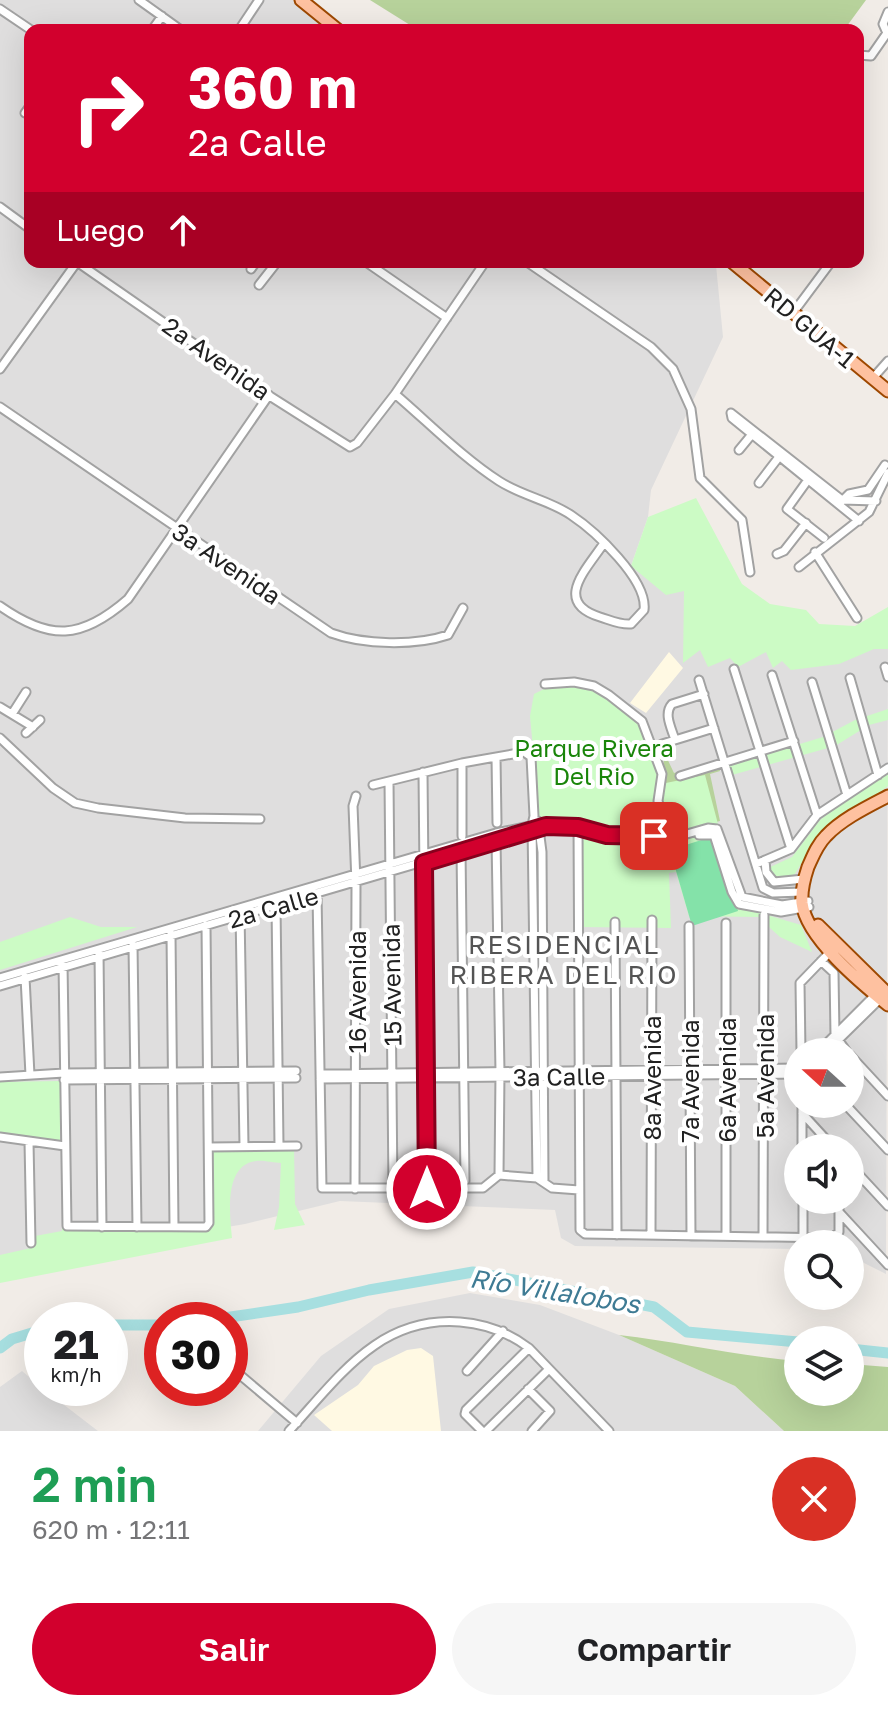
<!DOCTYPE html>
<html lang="es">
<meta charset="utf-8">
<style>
:root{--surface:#fff;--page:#f6f6f6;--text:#202124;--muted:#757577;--accent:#d2002d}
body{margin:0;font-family:"Golos Text",sans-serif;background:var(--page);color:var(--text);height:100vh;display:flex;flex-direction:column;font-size:30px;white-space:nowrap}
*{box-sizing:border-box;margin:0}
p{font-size:26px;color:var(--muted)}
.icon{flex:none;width:44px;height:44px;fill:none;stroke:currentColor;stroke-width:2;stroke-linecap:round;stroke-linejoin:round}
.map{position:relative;height:1431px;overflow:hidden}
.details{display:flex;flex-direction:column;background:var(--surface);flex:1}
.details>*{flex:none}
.top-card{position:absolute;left:24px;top:24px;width:840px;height:244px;border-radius:16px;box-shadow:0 8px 32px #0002;background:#d2002d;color:#fff;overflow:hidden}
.needle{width:52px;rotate:291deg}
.controls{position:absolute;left:784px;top:1038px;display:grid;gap:16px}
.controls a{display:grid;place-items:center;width:80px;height:80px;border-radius:50%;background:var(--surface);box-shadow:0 8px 32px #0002;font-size:40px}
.speed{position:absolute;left:24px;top:1302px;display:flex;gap:16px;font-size:40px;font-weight:700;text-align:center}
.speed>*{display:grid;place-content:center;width:104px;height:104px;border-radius:50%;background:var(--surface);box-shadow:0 8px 32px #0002;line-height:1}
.speed small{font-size:20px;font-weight:400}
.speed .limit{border:12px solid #d22;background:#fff;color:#111}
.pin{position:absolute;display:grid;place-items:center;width:68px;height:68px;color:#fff;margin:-34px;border-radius:16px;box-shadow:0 4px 12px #0006}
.me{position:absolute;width:88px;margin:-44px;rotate:0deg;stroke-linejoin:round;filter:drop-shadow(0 0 6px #0008)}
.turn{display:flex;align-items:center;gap:28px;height:168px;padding:0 32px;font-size:36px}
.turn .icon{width:104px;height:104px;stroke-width:2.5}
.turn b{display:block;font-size:56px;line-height:68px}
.then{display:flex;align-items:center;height:76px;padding:0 32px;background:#0003;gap:16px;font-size:30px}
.round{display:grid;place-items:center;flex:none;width:84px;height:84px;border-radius:42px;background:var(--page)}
.summary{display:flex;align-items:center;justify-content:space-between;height:136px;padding:0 32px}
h1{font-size:48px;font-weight:600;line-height:60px;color:#1e9e55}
.button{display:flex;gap:16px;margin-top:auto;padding:16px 32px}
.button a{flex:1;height:92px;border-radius:48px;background:var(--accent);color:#fff;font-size:32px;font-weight:600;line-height:92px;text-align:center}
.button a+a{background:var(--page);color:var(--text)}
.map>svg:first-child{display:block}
.residential{fill:#dfdede;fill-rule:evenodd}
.education{fill:#fff9e3}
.forest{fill:#b7d29b}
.park{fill:#ccfbc5}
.pitch{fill:#84e2a9}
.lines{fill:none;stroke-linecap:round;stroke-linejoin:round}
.river{stroke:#a7dfe0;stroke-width:11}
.street-casing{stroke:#a2a2a2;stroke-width:11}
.primary-casing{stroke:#9e4800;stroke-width:15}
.street{stroke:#fff;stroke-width:7}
.primary{stroke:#fec1a0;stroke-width:11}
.route-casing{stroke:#88001d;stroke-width:20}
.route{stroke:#d2002d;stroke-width:14}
.labels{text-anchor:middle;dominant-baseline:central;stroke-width:8;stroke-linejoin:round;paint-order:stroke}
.street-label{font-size:24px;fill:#212121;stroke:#fff}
.park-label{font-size:24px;fill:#198509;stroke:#fff}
.neighbourhood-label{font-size:26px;letter-spacing:2px;fill:#545454;stroke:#fff}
.water-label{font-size:26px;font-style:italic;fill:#3e7b94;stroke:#fff}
</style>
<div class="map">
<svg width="888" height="1431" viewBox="0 0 888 1431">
<rect width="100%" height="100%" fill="#f1ece7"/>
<path class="residential" d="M0 0H293L327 30H30V262H713L716 265 723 337 651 490 648 517 631 566 684 590V637L888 630 886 1274 850 1256V1244H798V1249L575 1246 561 1238 555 1210 340 1201 245 1224 73 1253 0 1270ZM798 1052H850V1104H798ZM798 1148H850V1200H798Z
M470 1293 540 1305 619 1335 735 1386 784 1431H258L321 1356 389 1309Z
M22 1371 42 1388 98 1431H0V1387Z"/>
<path class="education" d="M669 652 683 668 646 713 630 703Z
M421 1348 433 1356 441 1431H332L314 1415 358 1385 374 1366 407 1350Z"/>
<path class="forest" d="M370 0H866L844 30H418Z
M663 750 674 773 716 761 720 771 710 774 720 821 671 834 661 785 664 768Z
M619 1335C679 1342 738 1356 798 1361V1392H850V1364L888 1367V1431H784L735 1386Z"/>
<path class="park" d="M696 498 742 584 770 604 806 610 819 624 855 626 888 607V649H874L839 664 791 670 782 661 773 668 766 652 738 667 730 658 708 667 700 650 683 663 684 591 666 595 631 566 648 517Z
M585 684C631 704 657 733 661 784L705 775 740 907 801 925 812 952 780 937 758 917 689 916 676 872 669 873 671 928 578 927 580 822 544 823 539 815 530 716 534 694 548 687Z
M888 709V720L869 725 835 746 732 775 727 766 823 737 855 720Z
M888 767V786C849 817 821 828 795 874L779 880 768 868 792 857 820 820Z
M70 917 101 927H137L0 970V942Z
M60 1081V1144L0 1137V1082Z
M294 1147 295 1204 305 1225 274 1230 279 1207 281 1163C274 1163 263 1160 256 1161 223 1165 230 1216 232 1238L0 1283V1255L31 1248 35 1236 62 1231V1225L211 1227 213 1149Z"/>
<path class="pitch" d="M717 835 738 911 692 926 670 850Z"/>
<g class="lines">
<path class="river" d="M210 1320 298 1307 369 1290 473 1272 654 1307 687 1332 798 1342
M110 1325H162
M0 1348 12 1339 42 1330
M850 1349 888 1353"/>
<defs>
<path id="street" d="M139 0 181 30
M0 9 31 30
M152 30 162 16
M239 30 259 0
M858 55 871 56 887 33 883 24 888 12
M25 113 30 106
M0 207 30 229
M77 262 265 393 350 447 357 443 395 394 485 262
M366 262 447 318
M527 262 651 347 673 369 691 409 700 478 742 520 750 572
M251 269 256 262
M259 285 277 262
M793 313 831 262
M0 369 77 262
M872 379 888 361
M395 394C429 423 462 457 499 481 522 496 549 500 571 515 595 531 648 580 644 610L631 624C620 625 610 620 600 617 552 602 587 569 604 543
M0 407 331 633C364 645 415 646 448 635L463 608
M739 450 753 433
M810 477 787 509 824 538
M759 483 782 453
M841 502 849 494 868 490 885 465
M859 521 732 418 731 413 842 500 876 501
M815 552 857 618
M777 554 784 551 806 523
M799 567 869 512 888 473
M0 606C50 641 81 640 128 599L269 395
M885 667 888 677
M734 669 791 849
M772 675 817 815
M850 678 878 775
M699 680 763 888 773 893 802 892
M812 682 847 795
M545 684 574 682 594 686 609 695 642 721 662 774 658 801 670 840
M0 707 33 727
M12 714 26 692
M26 733 40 720
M0 738 53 788 75 803 98 808 185 818 260 819
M675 740C672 729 663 714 672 704L704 694
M662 744 714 728
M496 757 497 823
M423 772 427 1189
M680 776 794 741
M389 781 393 1189
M373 785 462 763 524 752 531 757 534 816 532 825 537 1178
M538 821 542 852 544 1182
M578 823 580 1230 585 1234 832 1238 839 1232V1200
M717 829 742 897 782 905 808 901
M699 835H714
M714 835 732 892 739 904 781 912 809 907
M462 836V763
M496 839 500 1072 499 1175
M461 849 465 1181
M765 860 766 872 774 882 804 879
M756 864 791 849 817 815 888 768
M317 893 322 1188H483L499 1175 537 1178 552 1188 579 1190
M276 904 279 1146
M240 912 244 1146
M615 922 617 1235
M689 926 691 1236
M171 934 174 1226
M133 945 137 1227
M99 952 102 1227
M821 961 834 973 835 1035 847 1052
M63 963 67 1226 206 1227 209 1223 206 925
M25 977 30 1075
M0 978 496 833 544 823H578L607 831 659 832 673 838 708 828 717 829
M0 986 535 829
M801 1052 800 983 828 954
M818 1052 876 994
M826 1052 880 999
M850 1055 888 1096
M320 1074 798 1068
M0 1077 64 1073 296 1071
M320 1079 798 1074
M64 1080 296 1078
M802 1104V1148
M845 1104 888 1150
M802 1113 834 1148
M0 1137 65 1146
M29 1142 31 1243
M209 1147 297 1146
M850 1165 888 1206
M355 1189 356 883 353 806 356 796
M803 1200V1238
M839 1212 888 1265
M651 1235 652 920
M726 1236V923
M763 1237 764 915
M233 1369 297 1423
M467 1371 503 1331
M528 1389 550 1411 532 1431
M289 1431C339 1377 379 1316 460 1322 487 1324 508 1332 529 1348L609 1431
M482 1431 465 1414 466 1410 529 1348
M486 1431 549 1369"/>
<path id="primary" d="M301 0 338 30
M732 262 888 391
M888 796C867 807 842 819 826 836 817 845 813 856 808 867 804 879 801 891 802 903 806 938 862 984 888 1005
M818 925 888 994"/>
</defs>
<use href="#street" class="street-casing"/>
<use href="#primary" class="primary-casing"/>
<use href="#street" class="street"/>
<use href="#primary" class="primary"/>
</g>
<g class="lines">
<defs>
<path id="route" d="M427 1189 424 863 546 826 578 827 607 835 654 836"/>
</defs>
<use href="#route" class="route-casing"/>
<use href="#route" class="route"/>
</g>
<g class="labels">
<g class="street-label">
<text transform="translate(810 327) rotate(40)">RD GUA-1</text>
<text transform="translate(217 358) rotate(35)">2a Avenida</text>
<text transform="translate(227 563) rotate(34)">3a Avenida</text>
<text transform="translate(273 907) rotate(-16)">2a Calle</text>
<text transform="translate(391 985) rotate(-91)">15 Avenida</text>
<text transform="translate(356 992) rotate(-90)">16 Avenida</text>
<text transform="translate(559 1076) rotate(-1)">3a Calle</text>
<text transform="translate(764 1076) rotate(-90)">5a Avenida</text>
<text transform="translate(651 1078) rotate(-90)">8a Avenida</text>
<text transform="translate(726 1080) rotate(-90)">6a Avenida</text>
<text transform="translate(689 1081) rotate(-90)">7a Avenida</text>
</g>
<g class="park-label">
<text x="594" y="747">Parque Rivera<tspan x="594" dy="28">Del Rio</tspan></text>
</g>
<g class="neighbourhood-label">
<text x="564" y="944">RESIDENCIAL<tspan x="564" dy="30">RIBERA DEL RIO</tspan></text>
</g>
<g class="water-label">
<text transform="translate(555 1291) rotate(9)">Río Villalobos</text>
</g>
</g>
</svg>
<div class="controls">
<a><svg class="needle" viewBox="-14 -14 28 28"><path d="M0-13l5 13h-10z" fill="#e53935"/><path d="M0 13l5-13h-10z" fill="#757577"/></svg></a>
<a><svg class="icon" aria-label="sound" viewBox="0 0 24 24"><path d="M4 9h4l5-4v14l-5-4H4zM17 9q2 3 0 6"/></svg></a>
<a><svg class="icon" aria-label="search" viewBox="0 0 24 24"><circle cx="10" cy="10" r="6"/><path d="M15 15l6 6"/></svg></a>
<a><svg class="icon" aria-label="layers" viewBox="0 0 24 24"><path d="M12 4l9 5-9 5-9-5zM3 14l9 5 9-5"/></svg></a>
</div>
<div class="speed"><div>21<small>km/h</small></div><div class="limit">30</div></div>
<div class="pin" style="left:654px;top:836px;background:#d93025"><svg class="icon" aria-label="arrive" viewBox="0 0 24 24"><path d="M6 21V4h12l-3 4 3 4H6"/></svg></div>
<svg class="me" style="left:427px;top:1189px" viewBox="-20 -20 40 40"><circle r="17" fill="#d2002d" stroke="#fff" stroke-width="3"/><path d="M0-11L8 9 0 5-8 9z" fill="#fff"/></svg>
<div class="top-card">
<div class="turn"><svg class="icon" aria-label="right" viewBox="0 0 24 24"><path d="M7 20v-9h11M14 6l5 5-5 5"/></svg><div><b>360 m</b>2a Calle</div></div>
<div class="then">Luego<svg class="icon" aria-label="ahead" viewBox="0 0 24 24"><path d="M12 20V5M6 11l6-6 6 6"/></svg></div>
</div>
</div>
<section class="details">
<div class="summary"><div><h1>2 min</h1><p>620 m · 12:11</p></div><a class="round" style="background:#d93025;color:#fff"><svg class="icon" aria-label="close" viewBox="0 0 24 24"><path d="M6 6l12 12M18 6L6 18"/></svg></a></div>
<div class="button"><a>Salir</a><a>Compartir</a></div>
</section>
